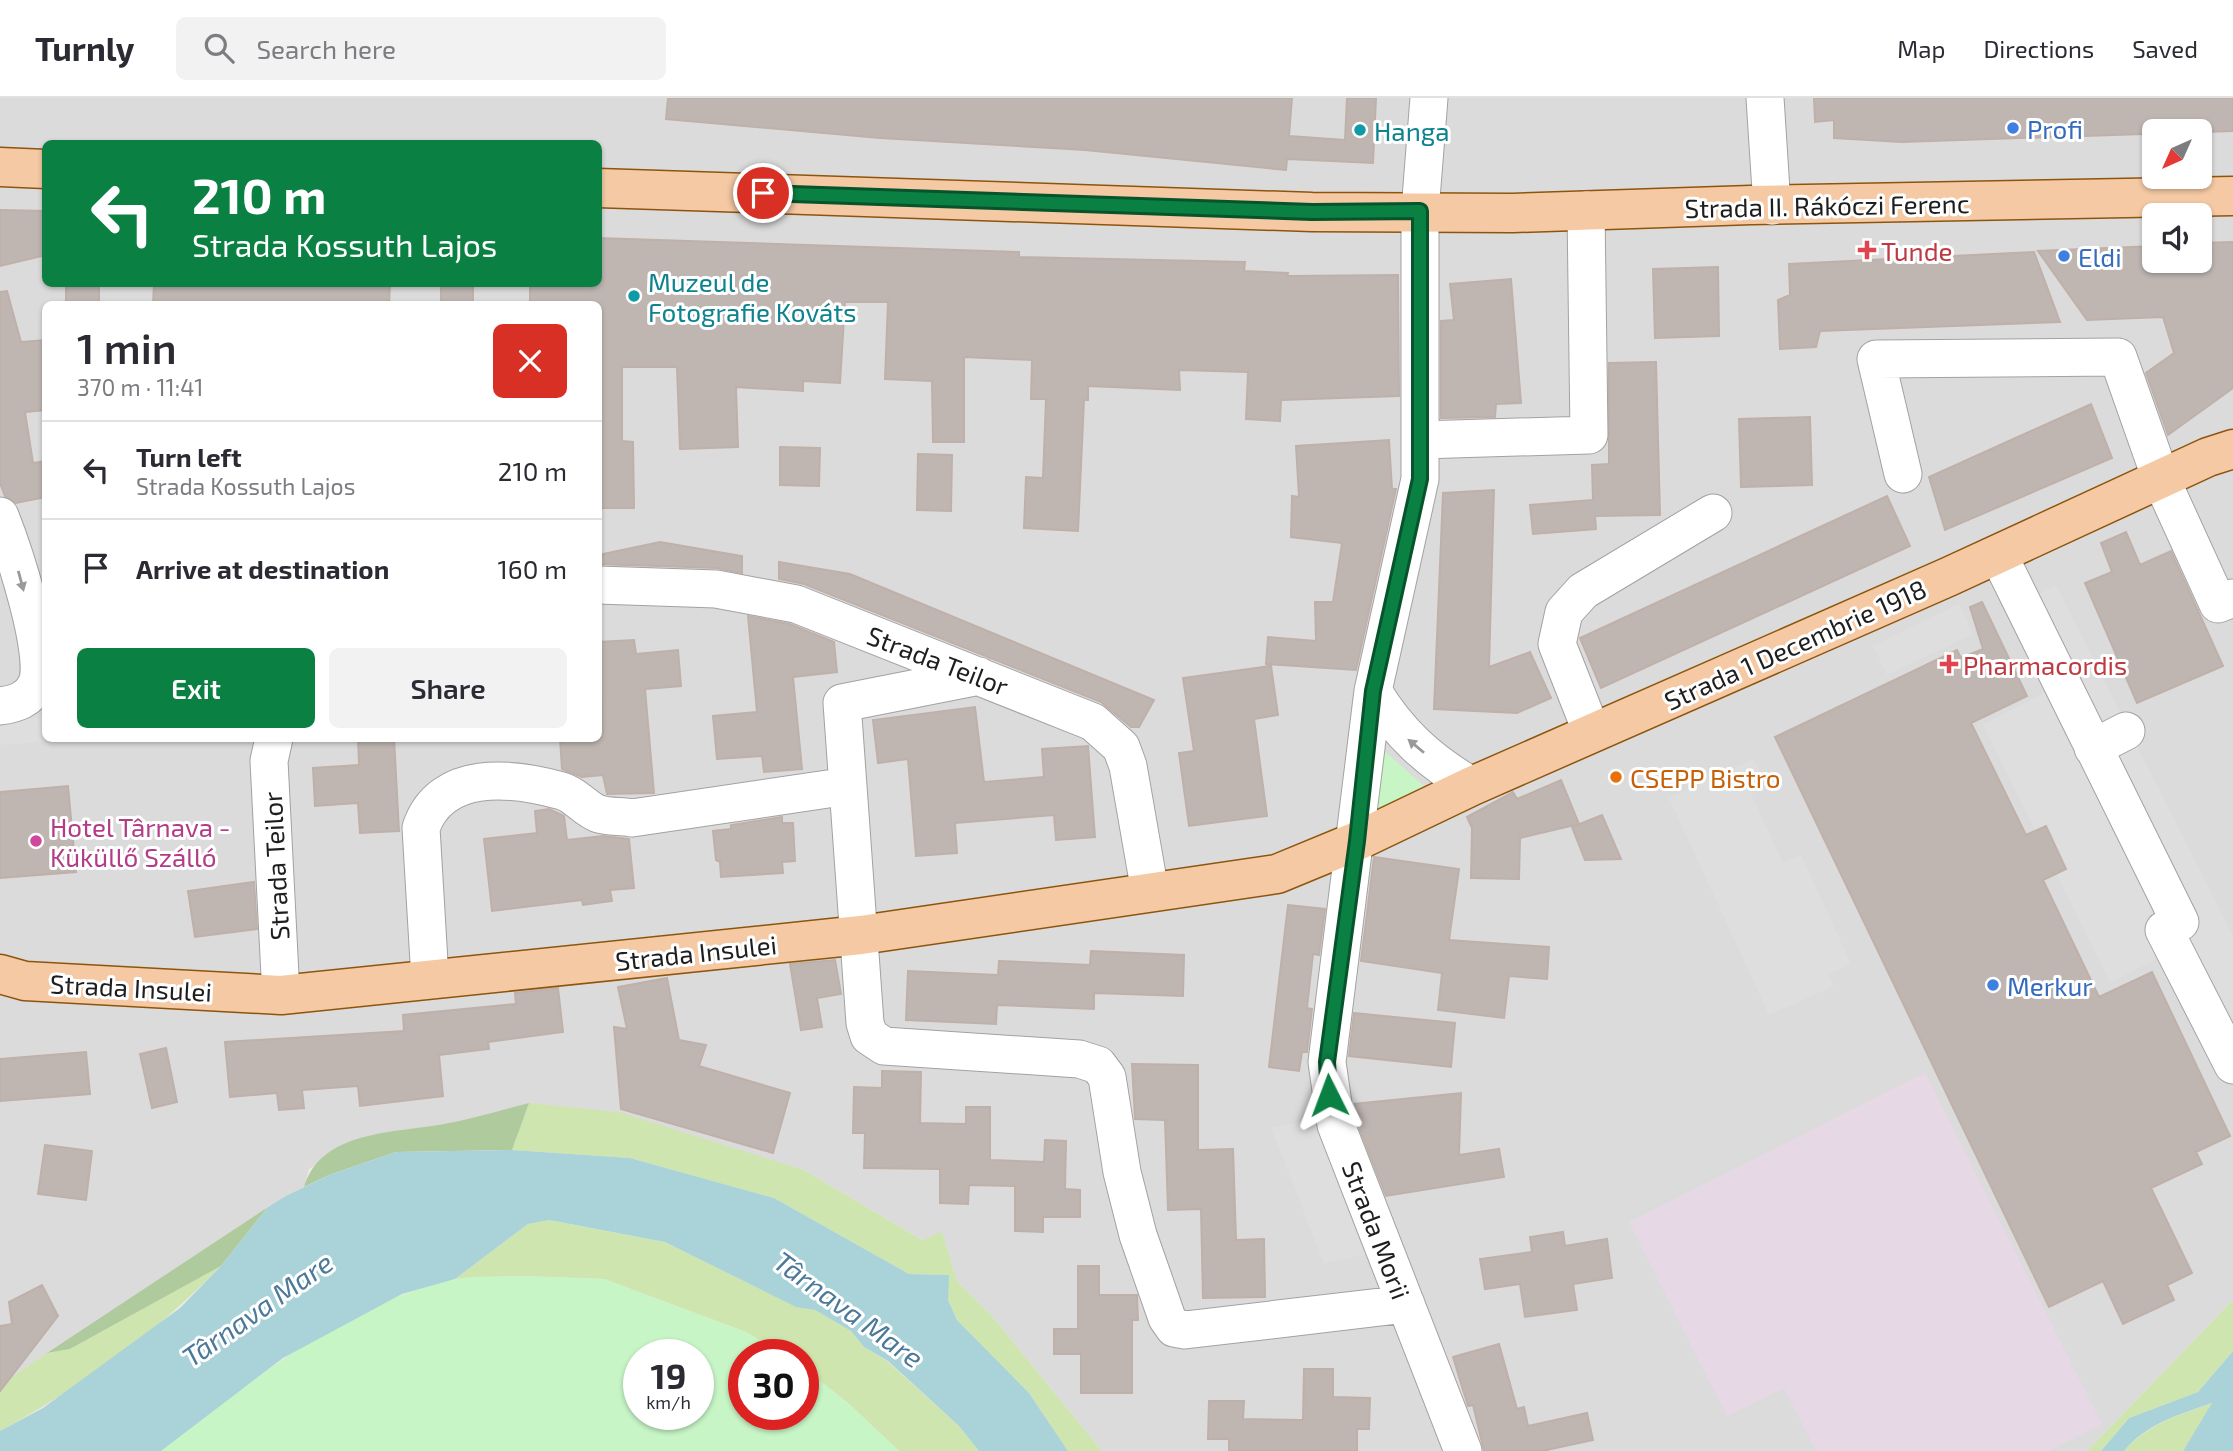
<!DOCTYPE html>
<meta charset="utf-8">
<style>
:root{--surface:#fff;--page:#f2f2f3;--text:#2b2b33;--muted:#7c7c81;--line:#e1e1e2;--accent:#0b8043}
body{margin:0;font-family:"Exo 2",sans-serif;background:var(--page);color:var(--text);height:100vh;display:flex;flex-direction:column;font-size:26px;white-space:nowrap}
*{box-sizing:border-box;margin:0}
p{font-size:23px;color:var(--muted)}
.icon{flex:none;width:38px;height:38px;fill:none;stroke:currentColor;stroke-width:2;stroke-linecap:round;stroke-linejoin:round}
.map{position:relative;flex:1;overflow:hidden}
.side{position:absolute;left:42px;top:203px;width:560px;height:441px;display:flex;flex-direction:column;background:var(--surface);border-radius:10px;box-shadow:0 2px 5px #0004}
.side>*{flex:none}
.banner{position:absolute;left:42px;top:42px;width:560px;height:147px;border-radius:10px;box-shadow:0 2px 5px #0004;background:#0b8043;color:#fff;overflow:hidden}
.needle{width:46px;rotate:225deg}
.fabs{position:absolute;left:2142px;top:21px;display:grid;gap:14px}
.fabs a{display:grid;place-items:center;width:70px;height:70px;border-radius:10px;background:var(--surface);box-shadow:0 2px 5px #0004;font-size:35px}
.speed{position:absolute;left:623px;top:1241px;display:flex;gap:14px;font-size:35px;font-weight:700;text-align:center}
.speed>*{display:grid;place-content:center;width:91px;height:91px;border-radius:50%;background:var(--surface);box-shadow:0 2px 5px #0004;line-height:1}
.speed small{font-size:18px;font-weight:400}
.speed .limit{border:10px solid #d22;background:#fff;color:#111}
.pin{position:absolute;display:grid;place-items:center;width:60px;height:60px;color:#fff;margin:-30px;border:4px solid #fff;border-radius:50%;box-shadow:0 2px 7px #0007}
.me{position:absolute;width:77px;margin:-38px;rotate:357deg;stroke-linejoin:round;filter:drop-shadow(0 0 5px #0008)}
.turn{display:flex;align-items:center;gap:24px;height:147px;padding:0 35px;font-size:32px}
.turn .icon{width:91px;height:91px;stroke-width:2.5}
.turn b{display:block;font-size:49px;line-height:60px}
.round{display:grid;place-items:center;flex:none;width:74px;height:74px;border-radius:10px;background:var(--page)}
.head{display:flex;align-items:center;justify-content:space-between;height:119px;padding:0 35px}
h1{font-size:42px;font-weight:600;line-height:52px}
.action{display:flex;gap:14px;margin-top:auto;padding:14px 35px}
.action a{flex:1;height:80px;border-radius:10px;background:var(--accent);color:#fff;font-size:28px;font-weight:600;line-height:80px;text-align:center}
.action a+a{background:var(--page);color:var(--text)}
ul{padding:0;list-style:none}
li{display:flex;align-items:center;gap:21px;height:98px;padding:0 35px;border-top:2px solid var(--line)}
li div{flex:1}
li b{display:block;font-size:26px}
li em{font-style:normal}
header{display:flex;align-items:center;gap:42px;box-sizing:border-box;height:98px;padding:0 35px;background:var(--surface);border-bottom:2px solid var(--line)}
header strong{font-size:33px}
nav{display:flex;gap:38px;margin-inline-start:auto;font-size:24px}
.search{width:490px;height:63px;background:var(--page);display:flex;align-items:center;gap:18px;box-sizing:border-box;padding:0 24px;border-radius:10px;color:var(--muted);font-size:26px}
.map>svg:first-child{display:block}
.residential{fill:#dcdbdc;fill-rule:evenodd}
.industrial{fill:#e7d8e6}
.grass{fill:#cfe5af}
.forest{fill:#afcb9d}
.park{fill:#c7f5c6;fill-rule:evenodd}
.parking{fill:#dedede}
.water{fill:#a9d3d9}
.building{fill:#bfb6b2;stroke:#bfb0a9;stroke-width:2}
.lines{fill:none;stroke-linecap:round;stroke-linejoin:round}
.minor-casing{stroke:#a2a2a2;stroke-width:39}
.major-casing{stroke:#8d550c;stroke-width:41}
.minor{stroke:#fff;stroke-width:37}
.major{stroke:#f4c9a4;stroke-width:38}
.oneway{fill:#9a9a9a}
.route-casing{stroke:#07532c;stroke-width:18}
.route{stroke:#0b8043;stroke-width:12}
.shop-dot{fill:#3f7fe0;stroke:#fff;stroke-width:2.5}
.culture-dot{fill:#0f9aa8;stroke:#fff;stroke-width:2.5}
.health-dot{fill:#e0444e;stroke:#fff;stroke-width:2.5}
.food-dot{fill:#e8710a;stroke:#fff;stroke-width:2.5}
.hotel-dot{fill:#d1479c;stroke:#fff;stroke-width:2.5}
.labels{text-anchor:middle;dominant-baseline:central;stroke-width:6;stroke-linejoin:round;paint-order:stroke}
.shop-label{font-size:26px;fill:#366cbe;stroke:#fff;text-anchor:start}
.culture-label{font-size:26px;fill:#0d838f;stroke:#fff;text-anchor:start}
.street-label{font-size:26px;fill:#1e1e1e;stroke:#fff}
.health-label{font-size:26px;fill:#be3a42;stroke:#fff;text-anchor:start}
.food-label{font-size:26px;fill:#c56008;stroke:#fff;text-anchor:start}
.hotel-label{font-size:26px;fill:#b23c85;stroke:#fff;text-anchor:start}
.water-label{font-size:28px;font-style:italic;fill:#4c7998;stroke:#fff}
</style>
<header>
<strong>Turnly</strong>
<div class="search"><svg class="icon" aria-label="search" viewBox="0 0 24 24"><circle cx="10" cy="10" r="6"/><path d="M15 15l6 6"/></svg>Search here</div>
<nav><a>Map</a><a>Directions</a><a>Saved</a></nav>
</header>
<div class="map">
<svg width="2233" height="1353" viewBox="0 0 2233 1353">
<rect width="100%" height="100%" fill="#eeeae5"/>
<path class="residential" d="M0 0H2233V1202L2087 1353H1102L991 1217 957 1183 942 1135 922 1142 804 1072 445 1026 371 1037 309 1071 304 1089 268 1109 0 1287ZM2154 33H2200V79H2154ZM46 46H598V186H46ZM2154 117H2200V163H2154ZM46 206H598V640H46Z"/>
<path class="industrial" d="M1925 975 2102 1326 2049 1353H1816L1784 1290 1727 1318 1629 1124Z"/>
<path class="grass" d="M529 1005 619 1014 804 1072 922 1142 942 1134 957 1183 991 1217 1102 1353H1068L1029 1295 957 1222 948 1202V1177L909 1176 774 1100 630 1060 512 1052Z
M549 1122 665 1144 795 1208 815 1212 851 1233 864 1249 887 1263 959 1328 979 1353H899L848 1305 803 1270V1256H783L746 1234 604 1181 521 1178 455 1181 528 1126Z
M221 1168C158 1233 80 1290 0 1333V1287L47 1255 70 1251Z
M2233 1202V1253L2198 1294 2129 1320 2101 1353H2087Z
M2213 1305 2183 1353H2124C2149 1325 2179 1317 2213 1305Z"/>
<path class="forest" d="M529 1005 512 1052 396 1054 329 1077 304 1089C321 1032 395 1035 444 1026 472 1021 501 1012 529 1005Z
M268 1109 221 1168 70 1251 47 1255Z"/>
<path class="park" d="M1384 653 1431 694 1372 718Z
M521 1178 604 1181 746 1234 783 1256H744V1316H803V1270L848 1305 899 1353H161C249 1286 340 1207 452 1182 473 1177 499 1179 521 1178ZM639 1256H698V1316H639Z"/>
<path class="parking" d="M2056 487 2233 838V951L2175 853 2200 839 2110 884 1983 627 2067 583 2032 500Z
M1959 506 1973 536 1887 577 1873 548Z
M45 619 46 640 54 643 0 647V622Z
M1754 661 1764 682 1748 689 1783 765 1801 757 1851 866 1828 876 1834 888 1769 917 1669 700Z
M1314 1021 1365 1157 1324 1165 1271 1030Z"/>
<path class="water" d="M512 1052 630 1060 774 1100 909 1176 949 1177 948 1202 957 1222 1029 1295 1068 1353H979L959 1328 888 1263 864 1249 851 1233 815 1212 796 1209 665 1144 549 1122 528 1126 455 1181 402 1196 283 1260 161 1353H0V1333L43 1310 180 1210 221 1168 268 1109 286 1098 329 1077 396 1054Z
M2233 1253V1353H2183L2212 1305C2179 1317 2147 1325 2124 1353H2101L2129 1320 2198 1294Z"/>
<path class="building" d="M668 0H1292L1289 38 1345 42 1347 0H1376L1373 65 1287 61 1286 72 1085 52 880 40 666 21Z
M1814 0H2233V33L1902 44 1834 40V22L1815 24Z
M0 112 46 113V157L0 168Z
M598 140 1019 154V159L1245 164 1244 173 1288 175 1287 178 1398 177 1399 298 1281 302 1280 323 1246 321 1248 274 1179 272 1180 292 1088 288V302H1084L1078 433 1024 430 1026 379 1043 380 1046 301H1031L1032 262 964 259V344H933L932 283 885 281 888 204H845L840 285 803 283V293L736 289 738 349 680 351 677 269H622V343L633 344 634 410H598V206H530V186H598Z
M2233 144V290L2168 337 2146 275 2174 255 2163 219 2087 222 2038 153 2154 148V163H2200V145Z
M2034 154 2060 224 1820 233 1816 249 1780 251 1778 202 1790 197 1789 166Z
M1718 169 1719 238 1655 240 1653 171Z
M1511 181 1521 305 1496 306 1495 319 1441 320V223L1454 222 1450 186Z
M66 186H99V206H66Z
M154 186H390L389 206H153Z
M441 186H473V206H441Z
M7 193 21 244 46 242V312L25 314 33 365 46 363V399L16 405 5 398 0 385V194Z
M1656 264 1660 417 1595 418 1596 431 1533 436 1530 407 1593 402 1592 367 1609 366V265Z
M2091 306 2112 360 1945 432 1929 379Z
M1810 319 1812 387 1741 389 1739 321Z
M1389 342 1392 391H1396L1356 572 1266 566 1268 539 1316 543 1315 504H1333L1342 445 1291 439 1292 398 1299 399 1296 348Z
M780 349 820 350 819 388 780 387Z
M918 356 952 357 951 413 917 412Z
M1494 392 1489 569 1530 554 1551 600 1517 615 1434 611 1443 395Z
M1887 398 1910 448 1601 590 1580 540Z
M2126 434 2140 467 2171 453 2223 568 2137 605 2085 485 2112 474 2101 445Z
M660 444 742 458V475L717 470 598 466V457Z
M779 464 850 476 1154 602 1139 629H1131L1101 604 804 486 779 481Z
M1982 504 2027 598 1971 625 2026 737 2046 728 2066 771 2043 782 2099 899 2152 874 2230 1038 2196 1054 2202 1066 2151 1090 2192 1175 2167 1187 2174 1202 2123 1226 2103 1183 2049 1209 1775 639 1957 552 1961 560 1983 551 1970 509Z
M748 518 790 526 834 544 837 574 793 579 802 671 764 674 762 658 717 661 713 618 757 614Z
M634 542 636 556 678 552 681 588 645 591 654 695 607 696 603 677 582 679 562 671 560 640H598V634H603L598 544Z
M1271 568 1278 617 1254 621 1267 718 1189 728 1179 655 1194 653 1183 580Z
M975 609 984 684 1044 679 1042 651 1088 648 1095 739 1056 742 1054 717 955 725 957 755 916 758 908 661 878 665 873 622Z
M358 640H394L399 733 360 735 358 705 315 708 313 670 359 667Z
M1561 682 1579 726 1520 740 1519 781 1471 780 1472 730 1467 719 1513 694 1517 701Z
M68 688 76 774 0 780V694Z
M549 711 564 718 567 742 603 738 629 741 634 790 610 792 612 803 583 807 582 802 492 813 484 741 537 735 535 713Z
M1602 717 1621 761 1585 762 1572 729Z
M782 719V725H793L795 763 782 764 783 775 721 779 720 764 716 762 713 733 731 731V727Z
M1374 759 1459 771 1449 842 1549 849 1547 881 1509 878 1504 920 1438 912 1442 875 1361 863Z
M254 784 257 831 195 839 188 793Z
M1288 807 1325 811 1319 857 1313 856 1307 910 1312 911 1307 954H1302L1299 973 1269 969Z
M1091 853 1184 857 1183 898 1094 895V911L997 907 996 926 906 922 908 873 998 877 999 863 1090 867Z
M835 862 841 896 817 900 822 929 801 932 790 866Z
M667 880 679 942 706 947 699 968 790 995 773 1055 621 1011 614 929 627 931 618 889Z
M558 890 563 934 488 944 489 951 439 957 443 998 360 1008 358 988 302 992 304 1010 279 1012 277 995 230 999 225 944 404 933 403 917 516 906 515 895Z
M1354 915 1455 925 1451 969 1349 958Z
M166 950 177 1004 152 1010 140 956Z
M86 954 90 996 0 1003V961Z
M1132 966 1198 967V1052L1233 1051 1236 1142 1264 1141 1265 1199 1203 1200 1201 1111 1168 1112 1165 1022 1135 1021Z
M882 973 921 974 920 1025 966 1026V1009H990V1062L1044 1064 1045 1042 1066 1043 1065 1091 1080 1092V1119H1043V1134L1015 1133V1088L969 1087 968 1106 940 1105V1071L864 1070 865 1035H853L854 989 882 990Z
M1461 995 1459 1057 1499 1051 1504 1079 1386 1098 1356 1022 1354 1006Z
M45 1047 92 1053 86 1102 38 1096Z
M1563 1134 1565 1148 1607 1141 1612 1180 1573 1186 1577 1212 1525 1219 1520 1186 1485 1191 1480 1161 1532 1154 1530 1139Z
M1078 1168H1099V1197H1137L1138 1222H1132V1295H1081V1256H1054V1231H1078Z
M42 1187 58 1218 0 1293V1228L12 1226 9 1204Z
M1499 1246 1517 1311 1524 1309 1528 1328 1587 1315 1593 1342 1542 1353H1484L1473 1307 1468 1308 1453 1259Z
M1304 1271H1333V1299L1370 1300 1369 1331H1357V1353H1229V1341H1208L1209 1303H1244L1243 1321 1303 1322Z"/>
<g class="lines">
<defs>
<path id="minor" d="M1429 0 1420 113V381L1373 593 1327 964 1336 1027 1463 1353
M1765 0 1772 108
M1420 342 1589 337 1586 112
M1903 376 1876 261 2118 259 2161 381 2218 506 2233 500
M0 418C12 448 50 560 36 587 29 602 15 606 0 608
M1998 456 2180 824 2164 832 2233 967
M598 487 716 491 796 506 1093 624 1121 649 1128 668 1150 794
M979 578 842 605 865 925 869 938 884 948 1079 961 1098 967 1107 979 1122 1074 1138 1137 1167 1220 1174 1230 1185 1232 1406 1206
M1373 593C1398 635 1430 664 1472 688
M1592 635 1557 546 1564 514 1583 493 1713 415
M274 640 269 663 281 897
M2093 650 2126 633
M430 881 421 730C441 671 512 679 562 693 576 697 586 712 599 716 609 719 622 718 632 720L848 688"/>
<path id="major" d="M0 69 46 71
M598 90 1312 114 1513 115 1751 107 2233 98
M0 876 25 883 281 897 861 837 1277 776 1357 743 1472 688 1948 479 2208 359 2233 351"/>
</defs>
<use href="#minor" class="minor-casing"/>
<use href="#major" class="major-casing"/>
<use href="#minor" class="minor"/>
<use href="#major" class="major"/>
</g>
<defs><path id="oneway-solid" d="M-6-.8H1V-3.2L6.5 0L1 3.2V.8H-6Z" transform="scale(1.75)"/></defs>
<g class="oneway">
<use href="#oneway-solid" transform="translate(21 483) rotate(75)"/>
<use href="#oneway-solid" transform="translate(1416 648) rotate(-140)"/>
</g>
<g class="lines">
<defs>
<path id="route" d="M763 95 1312 114 1420 113V381L1373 593 1357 743 1327 964 1329 997"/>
</defs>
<use href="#route" class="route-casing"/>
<use href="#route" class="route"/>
</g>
<g class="shop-dot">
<circle cx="2013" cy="30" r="7"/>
<circle cx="2064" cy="158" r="7"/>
<circle cx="1993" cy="887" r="7"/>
</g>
<g class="culture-dot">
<circle cx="1360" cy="32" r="7"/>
<circle cx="634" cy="198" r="7"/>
</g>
<g class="health-dot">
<path d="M1863.5 141.5h7v7h7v7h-7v7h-7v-7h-7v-7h7z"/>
<path d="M1945.5 555.5h7v7h7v7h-7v7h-7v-7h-7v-7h7z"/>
</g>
<circle class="food-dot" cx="1616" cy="679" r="7"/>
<circle class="hotel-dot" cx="36" cy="743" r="7"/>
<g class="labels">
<g class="shop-label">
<text x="2027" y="30">Profi</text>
<text x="2078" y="158">Eldi</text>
<text x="2007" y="887">Merkur</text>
</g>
<g class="culture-label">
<text x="1374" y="32">Hanga</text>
<text x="648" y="183">Muzeul de<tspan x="648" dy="30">Fotografie Kováts</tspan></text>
</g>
<g class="street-label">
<text transform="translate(1827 107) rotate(-1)">Strada II. Rákóczi Ferenc</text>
<text transform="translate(1795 546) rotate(-24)">Strada 1 Decembrie 1918</text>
<text transform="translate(938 562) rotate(21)">Strada Teilor</text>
<text transform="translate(275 768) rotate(-93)">Strada Teilor</text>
<text transform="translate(696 854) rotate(-6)">Strada Insulei</text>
<text transform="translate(131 889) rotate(3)">Strada Insulei</text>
<text transform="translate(1377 1132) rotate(69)">Strada Morii</text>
</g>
<g class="health-label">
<text x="1881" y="152">Tunde</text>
<text x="1963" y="566">Pharmacordis</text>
</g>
<g class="food-label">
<text x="1630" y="679">CSEPP Bistro</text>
</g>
<g class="hotel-label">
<text x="50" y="728">Hotel Târnava -<tspan x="50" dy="30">Küküllő Szálló</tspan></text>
</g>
<g class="water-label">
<text transform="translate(257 1211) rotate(-35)">Târnava Mare</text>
<text transform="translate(849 1211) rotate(36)">Târnava Mare</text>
</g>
</g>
</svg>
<div class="fabs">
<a><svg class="needle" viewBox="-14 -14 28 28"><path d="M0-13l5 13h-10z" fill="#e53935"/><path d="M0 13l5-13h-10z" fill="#7c7c81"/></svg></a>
<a><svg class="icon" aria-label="sound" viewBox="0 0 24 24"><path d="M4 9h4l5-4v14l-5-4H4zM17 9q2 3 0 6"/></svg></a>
</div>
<div class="speed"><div>19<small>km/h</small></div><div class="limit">30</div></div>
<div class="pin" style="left:763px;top:95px;background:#d93025"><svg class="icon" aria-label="arrive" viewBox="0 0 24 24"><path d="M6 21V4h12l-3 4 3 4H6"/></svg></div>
<svg class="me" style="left:1329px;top:997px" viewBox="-20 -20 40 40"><path d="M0-17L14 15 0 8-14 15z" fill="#0b8043" stroke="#fff" stroke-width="4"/></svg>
<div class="banner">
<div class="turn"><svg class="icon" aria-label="left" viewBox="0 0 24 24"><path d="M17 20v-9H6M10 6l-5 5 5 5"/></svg><div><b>210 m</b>Strada Kossuth Lajos</div></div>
</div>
<section class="side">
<div class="head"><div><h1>1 min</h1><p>370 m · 11:41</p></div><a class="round" style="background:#d93025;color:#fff"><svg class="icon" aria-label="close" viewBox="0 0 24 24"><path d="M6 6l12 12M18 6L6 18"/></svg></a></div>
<ul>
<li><svg class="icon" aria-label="left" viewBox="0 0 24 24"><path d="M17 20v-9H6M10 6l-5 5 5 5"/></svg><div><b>Turn left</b><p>Strada Kossuth Lajos</p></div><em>210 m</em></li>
<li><svg class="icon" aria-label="arrive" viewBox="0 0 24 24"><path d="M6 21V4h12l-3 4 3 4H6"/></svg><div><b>Arrive at destination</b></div><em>160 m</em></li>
</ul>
<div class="action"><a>Exit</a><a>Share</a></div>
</section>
</div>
